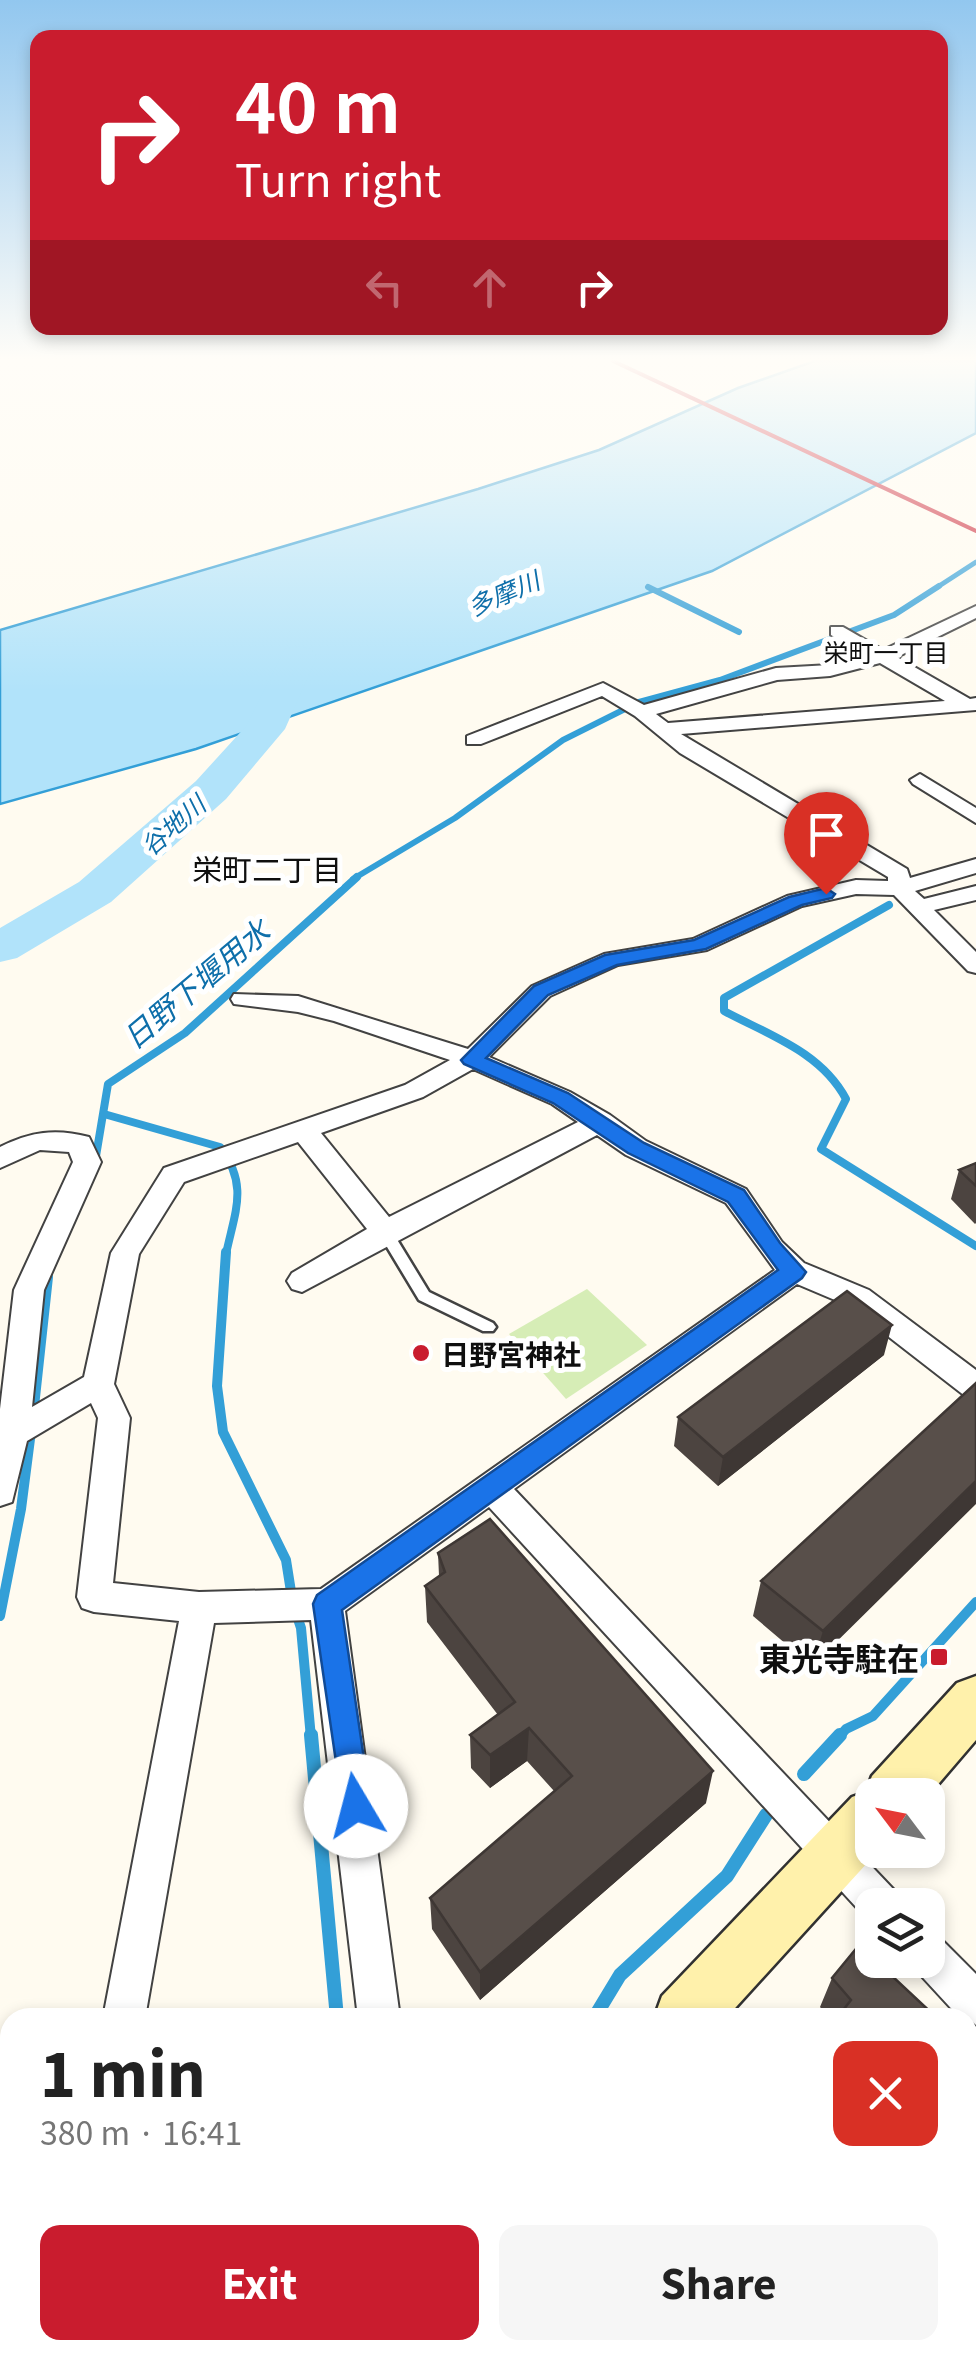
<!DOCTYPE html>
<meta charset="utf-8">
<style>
:root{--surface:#fff;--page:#f6f6f6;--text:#222;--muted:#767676;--accent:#c91c2e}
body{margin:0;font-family:Georgia,"Noto Sans JP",serif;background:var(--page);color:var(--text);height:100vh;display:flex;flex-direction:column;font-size:38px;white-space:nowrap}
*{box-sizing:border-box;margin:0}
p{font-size:32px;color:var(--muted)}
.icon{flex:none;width:55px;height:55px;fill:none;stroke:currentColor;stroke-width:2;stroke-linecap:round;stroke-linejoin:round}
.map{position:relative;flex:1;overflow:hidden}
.side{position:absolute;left:0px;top:2008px;width:978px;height:352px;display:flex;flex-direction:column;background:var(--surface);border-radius:30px 30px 0 0;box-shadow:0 5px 15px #0003}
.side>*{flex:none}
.banner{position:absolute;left:30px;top:30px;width:918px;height:305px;border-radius:20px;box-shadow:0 5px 15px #0003;background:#c91c2e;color:#fff;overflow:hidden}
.needle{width:65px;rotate:302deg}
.tools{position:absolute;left:855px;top:1778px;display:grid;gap:20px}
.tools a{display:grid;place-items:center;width:90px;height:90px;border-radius:20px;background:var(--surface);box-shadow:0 5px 15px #0003;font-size:50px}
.pin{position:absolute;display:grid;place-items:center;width:85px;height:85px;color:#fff;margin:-102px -42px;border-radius:50% 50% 50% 0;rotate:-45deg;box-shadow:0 0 10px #0007}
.pin .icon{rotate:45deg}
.me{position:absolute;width:110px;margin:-55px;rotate:352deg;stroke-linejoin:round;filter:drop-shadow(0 0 8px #0008)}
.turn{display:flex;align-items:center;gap:35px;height:210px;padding:0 40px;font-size:45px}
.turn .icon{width:130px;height:130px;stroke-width:2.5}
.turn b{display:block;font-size:70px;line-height:85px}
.lanes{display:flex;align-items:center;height:95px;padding:0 40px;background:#0003;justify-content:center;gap:50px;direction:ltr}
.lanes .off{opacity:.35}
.round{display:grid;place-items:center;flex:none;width:105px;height:105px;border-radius:20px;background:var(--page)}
.head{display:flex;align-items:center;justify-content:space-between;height:170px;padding:0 40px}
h1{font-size:60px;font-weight:800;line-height:75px}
.button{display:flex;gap:20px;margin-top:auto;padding:20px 40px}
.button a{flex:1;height:115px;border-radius:20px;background:var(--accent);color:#fff;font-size:40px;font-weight:800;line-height:115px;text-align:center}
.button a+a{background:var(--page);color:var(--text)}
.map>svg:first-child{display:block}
.green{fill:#d6edb6}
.water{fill:#b1e3fa;stroke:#339fd7;stroke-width:2.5}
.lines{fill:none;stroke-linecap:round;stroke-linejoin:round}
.stream-far4{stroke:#339fd7;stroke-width:5}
.stream-far3{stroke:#339fd7;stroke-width:6}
.stream-far2{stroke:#339fd7;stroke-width:8}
.stream-far1{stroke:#339fd7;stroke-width:10}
.stream{stroke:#339fd7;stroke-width:14}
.river{fill:#b1e3fa;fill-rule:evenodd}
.lane-casing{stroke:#424242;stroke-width:5}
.street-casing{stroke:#424242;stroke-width:4}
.secondary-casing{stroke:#313131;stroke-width:5}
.lane{fill:#fff;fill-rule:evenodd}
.street{fill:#fff;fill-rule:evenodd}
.secondary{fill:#fff1ab;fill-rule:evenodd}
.rail{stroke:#c91c2e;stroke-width:4}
.wall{fill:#4c4440}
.shaded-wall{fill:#3e3734}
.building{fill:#584f4a;stroke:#3e3734;stroke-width:2.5}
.route{fill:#1a73e8;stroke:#114b97;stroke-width:2.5}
.poi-dot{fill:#c91c2e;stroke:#fff;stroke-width:4}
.labels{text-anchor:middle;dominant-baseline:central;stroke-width:10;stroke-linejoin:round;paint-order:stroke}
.far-water-label{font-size:25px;font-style:italic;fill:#0e6faa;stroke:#fff}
.far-neighbourhood-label{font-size:25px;fill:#0f0f0f;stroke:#fff}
.poi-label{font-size:28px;font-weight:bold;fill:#0f0f0f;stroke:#fff;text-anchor:start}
.neighbourhood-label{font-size:30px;fill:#0f0f0f;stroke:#fff}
.water-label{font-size:30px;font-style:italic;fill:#0e6faa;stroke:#fff}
.near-poi-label{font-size:32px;font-weight:bold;fill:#0f0f0f;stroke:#fff;text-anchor:end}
</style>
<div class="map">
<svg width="976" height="2359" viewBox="0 0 976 2359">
<rect width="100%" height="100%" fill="#fffbf0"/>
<path class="green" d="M587 1289 647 1345 566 1399 509 1334Z"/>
<path class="water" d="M815 361H976V433L712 571 196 749 0 804V630L478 489 599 450 738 388Z"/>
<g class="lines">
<path class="stream-far4" d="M936 588 976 562"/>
<path class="stream-far3" d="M648 587 739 632
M353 879 455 818 563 740 639 702 720 680 894 615 939 586"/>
<path class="stream-far2" d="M889 905 724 998V1011C769 1035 821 1052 846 1099L821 1149 976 1246
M104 1114 220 1147C249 1185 235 1211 226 1254
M95 1162 108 1084 185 1033 357 877"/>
<path class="stream-far1" d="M226 1252 217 1386 223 1432 286 1560 292 1598
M33 1416 48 1277
M296 1613 301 1628 311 1738
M0 1616 21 1509 31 1431
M838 1738 846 1729 873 1716 976 1602"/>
<path class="stream" d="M311 1735 337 2018
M804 1774 840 1735
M594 2018 620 1975 727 1876 766 1815
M164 2359 168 2350"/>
<path class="river" d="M298 646 311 649 317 657 285 729 226 799 111 902 17 958 0 962V928L79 882 196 781 247 725 285 649Z"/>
<defs>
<path id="lane" d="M385 1227 390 1228 429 1292 493 1323 496 1327 493 1331H483L419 1300 378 1232 380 1228Z"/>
<path id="street" d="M976 606V618L897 657 970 699 976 698V710L681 734 907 869 910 878 976 859V873L915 891 924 899 976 886V900L934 910 976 952V973L968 971 894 895 856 894 802 906 707 950 618 965 550 996 489 1057 570 1092 610 1115 646 1141 746 1189 782 1242 804 1263 869 1290 976 1370V1399L965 1396 849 1306 797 1284 514 1489 895 1891 901 1905H872V1921L867 1919 489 1507 345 1611 400 2018H358L311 1620 214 1623 145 2018H103L179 1621 94 1612 82 1608 77 1597 98 1418 91 1403 27 1441 12 1502 0 1506V1409L14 1290 73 1162 69 1152 40 1150 0 1168V1147C30 1132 55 1128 89 1137L101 1162 44 1290 32 1407 84 1377 111 1253 164 1168 405 1085 450 1060 334 1021 298 1012 234 1004 231 999 234 994 298 996 468 1049 532 986 604 954 693 939 787 896 856 880 888 881V877L680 753 635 716 602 696 481 744H467V736L603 683 644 705 776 668 830 665 867 655 831 635V627H843L883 650ZM880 663 945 701 668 723 656 714 777 680 830 676ZM473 1069 552 1104 578 1122 389 1217 321 1133 423 1097ZM597 1135 626 1155 726 1203 775 1270 321 1589 199 1592 113 1583 130 1418 114 1384 139 1254 184 1182 298 1142 367 1229 292 1273 287 1281 292 1289 302 1292Z
M920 774 976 808V823L913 784 910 780Z
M928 1934 942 1940 976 1974V2025L968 2018H960L914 1968 910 1960H928Z
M976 2131V2181L968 2184V2134Z
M10 2278V2344L0 2349V2282Z
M553 2350H606L610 2359H557Z
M770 2350H823L819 2359H766Z"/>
<path id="secondary" d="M976 1676V1740L928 1796 872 1795V1850H879L726 2018H654L662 1996 852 1797 866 1792 872 1776 957 1683Z
M335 2350H409L405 2359H331Z"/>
</defs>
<use href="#lane" class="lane-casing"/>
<use href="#street" class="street-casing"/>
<use href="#secondary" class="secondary-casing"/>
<use href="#lane" class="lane"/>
<use href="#street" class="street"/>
<use href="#secondary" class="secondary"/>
<path class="rail" d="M613 361 976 531"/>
</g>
<path class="wall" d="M976 1163V1223L975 1224 951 1199 959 1170Z
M884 1355 718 1486 674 1446 678 1417Z
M976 1383 812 1666 753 1616 761 1581Z
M438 1553 706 1803 480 2000 432 1929 430 1898 554 1791 527 1761 490 1788 471 1768 470 1735 498 1715 427 1622 425 1586 439 1576Z
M832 1978 937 2018H829L820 2007Z
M673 2350H704L697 2359H681Z"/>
<path class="shaded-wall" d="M892 1325 884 1355 718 1486 723 1457Z
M976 1481V1504L812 1666 823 1631Z
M529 1728 527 1761 490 1788V1755Z
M713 1771 706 1803 480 2000V1972Z
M699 2350H704L697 2359H695Z"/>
<path class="building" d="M976 1163V1186L959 1170Z
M847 1291 892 1325 723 1457 678 1417Z
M976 1383V1481L823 1631 761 1581Z
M490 1519 713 1771 480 1972 430 1898 572 1776 529 1728 490 1755 470 1735 515 1702 425 1586 445 1572 438 1553Z
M859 1945 872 1958V1960H875L937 2018H837L851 2000 832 1978Z"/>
<linearGradient id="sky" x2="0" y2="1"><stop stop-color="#92c7ef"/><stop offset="0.52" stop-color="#fffdf8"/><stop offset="1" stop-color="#fffdf8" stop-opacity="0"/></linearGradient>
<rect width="976" height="691" fill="url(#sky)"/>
<path class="route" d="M826 888 835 894 832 898 802 905 706 949 617 965 548 995 486 1058 568 1093 644 1143 744 1190 780 1243 806 1272 802 1278 342 1610 371 1806 367 1817 356 1821 344 1817 313 1604 317 1595 778 1270 728 1202 628 1153 553 1103 464 1064 461 1060 534 986 605 955 694 940 789 897Z"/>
<g class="poi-dot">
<circle cx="421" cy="1353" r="10"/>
<rect x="929" y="1647" width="20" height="20" rx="5"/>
</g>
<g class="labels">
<g class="far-water-label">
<text transform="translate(503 592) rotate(-23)">多摩川</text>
<text transform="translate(172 824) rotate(-41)">谷地川</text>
</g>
<g class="far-neighbourhood-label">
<text x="886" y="651">栄町一丁目</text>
</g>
<g class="poi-label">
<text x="441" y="1353">日野宮神社</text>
</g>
<g class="neighbourhood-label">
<text x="267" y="868">栄町二丁目</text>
</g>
<g class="water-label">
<text transform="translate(195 983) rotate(-40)">日野下堰用水</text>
</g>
<g class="near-poi-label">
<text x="919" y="1657">東光寺駐在</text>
</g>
</g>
</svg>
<div class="tools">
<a><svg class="needle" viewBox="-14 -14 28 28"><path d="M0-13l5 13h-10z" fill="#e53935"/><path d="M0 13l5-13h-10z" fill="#767676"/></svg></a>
<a><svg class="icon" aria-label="layers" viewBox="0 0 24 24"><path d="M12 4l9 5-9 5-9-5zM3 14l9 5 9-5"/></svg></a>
</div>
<div class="pin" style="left:826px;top:894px;background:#d93025"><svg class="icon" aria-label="arrive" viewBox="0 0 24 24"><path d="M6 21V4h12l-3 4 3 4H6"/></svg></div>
<svg class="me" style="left:356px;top:1806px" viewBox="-20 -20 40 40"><circle r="19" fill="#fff"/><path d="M0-13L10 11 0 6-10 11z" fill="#1a73e8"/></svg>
<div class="banner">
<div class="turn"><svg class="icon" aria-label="right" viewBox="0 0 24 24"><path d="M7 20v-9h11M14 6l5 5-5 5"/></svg><div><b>40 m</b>Turn right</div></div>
<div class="lanes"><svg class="icon off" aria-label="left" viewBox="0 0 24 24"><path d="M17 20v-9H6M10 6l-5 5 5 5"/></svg><svg class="icon off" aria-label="ahead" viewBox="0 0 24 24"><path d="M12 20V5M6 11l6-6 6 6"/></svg><svg class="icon" aria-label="right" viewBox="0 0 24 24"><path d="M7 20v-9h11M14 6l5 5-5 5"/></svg></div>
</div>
<section class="side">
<div class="head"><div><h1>1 min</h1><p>380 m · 16:41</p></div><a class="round" style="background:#d93025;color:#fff"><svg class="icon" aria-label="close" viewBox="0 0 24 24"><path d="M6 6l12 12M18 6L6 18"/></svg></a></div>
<div class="button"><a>Exit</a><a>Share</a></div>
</section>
</div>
